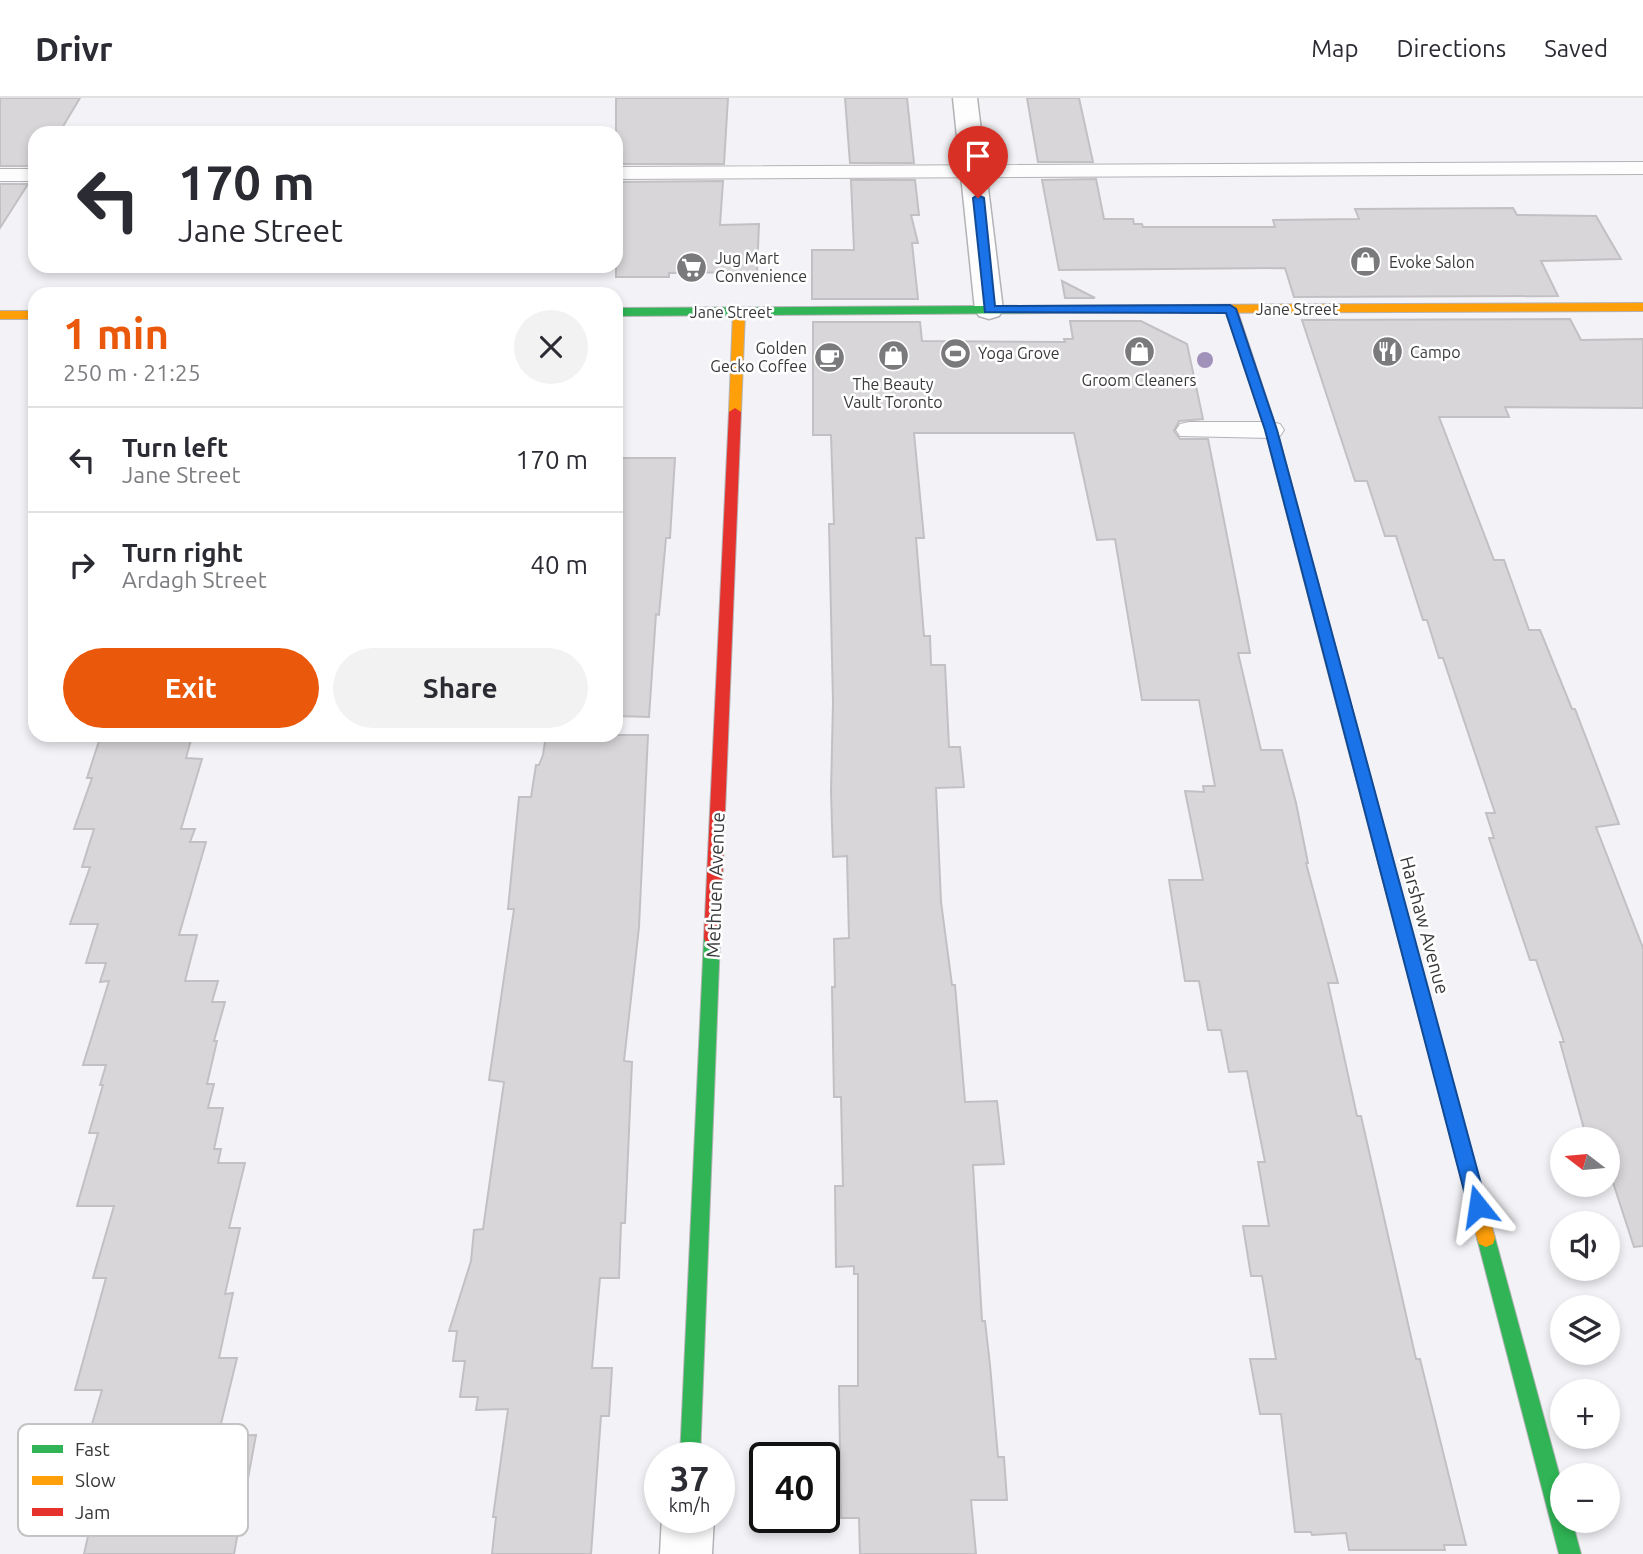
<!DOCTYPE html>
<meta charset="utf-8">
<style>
:root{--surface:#fff;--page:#f2f2f3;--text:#2b2b33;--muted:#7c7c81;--line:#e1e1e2;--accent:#ea580c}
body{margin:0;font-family:Ubuntu,sans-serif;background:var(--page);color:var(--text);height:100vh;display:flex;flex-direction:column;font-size:26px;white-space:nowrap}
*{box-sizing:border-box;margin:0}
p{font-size:23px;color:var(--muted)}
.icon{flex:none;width:38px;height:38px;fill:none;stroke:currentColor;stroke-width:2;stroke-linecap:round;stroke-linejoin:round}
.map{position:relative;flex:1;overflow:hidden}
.sheet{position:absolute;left:28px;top:189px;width:595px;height:455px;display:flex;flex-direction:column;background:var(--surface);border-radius:21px;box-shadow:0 4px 10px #0003}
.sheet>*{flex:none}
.hud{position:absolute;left:28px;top:28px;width:595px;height:147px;border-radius:21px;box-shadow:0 4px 10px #0003;background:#fff;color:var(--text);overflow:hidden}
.needle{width:46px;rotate:286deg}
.tools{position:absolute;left:1550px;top:1029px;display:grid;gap:14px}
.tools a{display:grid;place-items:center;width:70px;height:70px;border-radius:50%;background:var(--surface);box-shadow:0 4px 10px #0003;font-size:35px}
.speed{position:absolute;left:644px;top:1344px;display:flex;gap:14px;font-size:35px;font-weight:700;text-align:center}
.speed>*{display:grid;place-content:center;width:91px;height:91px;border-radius:50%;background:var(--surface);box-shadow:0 4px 10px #0003;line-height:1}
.speed small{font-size:18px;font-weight:400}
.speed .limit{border:4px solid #111;border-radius:10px;background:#fff;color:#111}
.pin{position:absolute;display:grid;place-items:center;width:60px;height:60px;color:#fff;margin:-72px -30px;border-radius:50% 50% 50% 0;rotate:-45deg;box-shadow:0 0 7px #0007}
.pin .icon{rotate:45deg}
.me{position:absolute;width:77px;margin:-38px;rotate:345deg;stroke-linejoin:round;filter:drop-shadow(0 0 5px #0008)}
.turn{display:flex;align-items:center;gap:24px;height:147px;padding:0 35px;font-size:32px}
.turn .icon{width:91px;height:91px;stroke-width:2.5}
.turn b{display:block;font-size:49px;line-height:60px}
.round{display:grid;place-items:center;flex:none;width:74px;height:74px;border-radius:37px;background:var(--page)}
.summary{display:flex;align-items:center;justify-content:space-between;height:119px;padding:0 35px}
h1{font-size:42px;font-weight:600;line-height:52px;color:var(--accent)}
.button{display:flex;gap:14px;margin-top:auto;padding:14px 35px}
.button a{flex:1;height:80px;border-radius:42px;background:var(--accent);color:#fff;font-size:28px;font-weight:600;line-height:80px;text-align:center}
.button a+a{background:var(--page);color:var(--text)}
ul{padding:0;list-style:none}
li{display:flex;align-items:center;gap:21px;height:105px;padding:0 35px;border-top:2px solid var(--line)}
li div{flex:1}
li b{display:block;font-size:26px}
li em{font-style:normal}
header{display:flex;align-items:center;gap:42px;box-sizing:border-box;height:98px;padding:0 35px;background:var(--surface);border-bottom:2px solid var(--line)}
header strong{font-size:33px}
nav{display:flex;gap:38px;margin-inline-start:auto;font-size:24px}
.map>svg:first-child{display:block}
.building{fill:#d9d6d9;stroke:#c3c0c3;stroke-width:2}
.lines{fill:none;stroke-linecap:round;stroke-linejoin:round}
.lane-casing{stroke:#b3b2b5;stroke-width:2}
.street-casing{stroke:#b3b2b5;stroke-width:3}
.fast-casing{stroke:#b3b2b5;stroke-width:2}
.slow-casing{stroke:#b3b2b5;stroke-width:2}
.jam-casing{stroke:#b3b2b5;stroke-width:2}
.lane{fill:#fdfdfe;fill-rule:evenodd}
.street{fill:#fdfdfe;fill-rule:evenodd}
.fast{fill:#30b455;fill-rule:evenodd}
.slow{fill:#ff9f0a;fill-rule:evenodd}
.jam{fill:#e5322d;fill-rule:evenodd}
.tree{fill:#a091ba}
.route{fill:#1a73e8;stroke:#114b97;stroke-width:2}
.labels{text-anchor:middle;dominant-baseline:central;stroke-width:5;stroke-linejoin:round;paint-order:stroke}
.far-poi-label{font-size:16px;fill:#39383b;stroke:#fff;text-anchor:start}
.far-street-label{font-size:16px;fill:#39383b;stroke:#fff}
.street-label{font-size:19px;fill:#39383b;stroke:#fff}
.key{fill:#fff;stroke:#c4c3c4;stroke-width:2}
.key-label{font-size:19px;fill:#39383b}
</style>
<header>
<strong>Drivr</strong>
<nav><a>Map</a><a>Directions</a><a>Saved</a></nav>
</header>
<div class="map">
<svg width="1643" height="1456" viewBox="0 0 1643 1456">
<rect width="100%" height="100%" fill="#f3f2f6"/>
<path class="building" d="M0 0H80L59 35H35V68H0Z
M616 0H728L724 66H616Z
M845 0H907L914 65H850Z
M1027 0H1079L1093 64H1038Z
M1096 81 1104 121H1133L1134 126H1142L1143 129H1275L1273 122 1359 121 1355 111 1513 110 1517 117 1596 118 1621 161 1541 163 1558 198 1294 199 1285 170 1059 172 1042 82Z
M851 82H915L919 117H911L918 145H912L918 201H812V152H854Z
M723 83 720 127 759 126 757 174 669 175V179H616V84Z
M0 86H28L0 130Z
M1062 183 1095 200H1065Z
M1570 221 1581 242 1643 241V310L1505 309 1509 319H1439L1494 462H1504L1529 532H1540L1572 611H1575L1619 726 1596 729 1643 850V1148L1634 1149 1608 1069V1041L1586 1038 1560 944H1564L1536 862H1530L1489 740H1494L1486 715H1495L1443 560H1439L1427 522H1423L1396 438H1385L1367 383H1355L1302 222Z
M1070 223H1141L1187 246 1203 321 1179 323 1174 333 1180 341H1208L1250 555H1238L1261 652H1282L1296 705 1308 765H1306L1338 885H1328L1357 1018H1361L1416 1261H1420L1466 1447H1444L1445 1452H1349L1346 1435 1312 1437 1311 1434H1295L1281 1316H1260L1250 1261H1276L1262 1178H1251L1243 1128H1269L1258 1064H1265L1247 973 1229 974 1221 932H1208L1199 883H1185L1169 782H1203L1185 693 1204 694 1203 688H1215L1199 602H1142L1115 441 1097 442 1074 335H914L924 440H916L924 538H930L931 567H945L949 649H960L964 689 936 690 941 804 952 887H955L965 1004 997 1003 1004 1066 973 1067 982 1223H985L990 1267 998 1359H1004L1007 1402H971L976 1456H860L859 1420H841L839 1288H858V1176H854V1168L836 1169 835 1088H843L841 999H834L832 889H835L834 841 849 840 847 758 833 759 831 694 833 604 829 426H834L831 337H813V224H920L922 243 1065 244 1064 241H1073Z
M616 360H675L670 440H666L659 517 656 516 649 619 616 618Z
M101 637H177L175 642H191L186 660 202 661 181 731H195L190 744H206L179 837H197L185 883H218L212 904H225L214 943H217L207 986H214L208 1010H223L214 1051H221L218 1065H245L229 1130H240L225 1196 233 1195 219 1260H237L218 1338 256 1337 234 1456H84L113 1327 92 1326 102 1292H75L106 1180H93L114 1108H77L98 1035H89L103 987H100L106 967H83L109 883 100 884 106 865H86L98 826H70L90 769H82L94 731H74L92 680H87Z
M546 637H648L639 829 624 963 632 964 625 1125H621L619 1180H600L592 1270H612L609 1318H601L591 1456H492L496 1419H493L508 1311 476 1312 478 1299H460L465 1263H453L457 1233H449L471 1163 474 1132 483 1131 504 984 489 982 514 811H508L519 699H531L536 667H539L543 657Z"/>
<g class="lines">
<defs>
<path id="lane" d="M1643 64V76L616 81V69Z
M0 71H35V83H0Z
M1189 324H1271L1280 326 1284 332 1280 338 1271 340 1180 338 1176 332 1180 326Z"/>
<path id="street" d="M953 0H977L1003 212 999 218 989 221 979 218 975 212Z
M662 1419H714L712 1456H660Z"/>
<path id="fast" d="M1182 207 1188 211 1186 214 616 218V210Z
M712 833 718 835 720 840 700 1360H680L704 840 706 835Z
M1486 1131 1493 1134 1495 1140 1563 1390V1423H1572L1581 1456H1559L1477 1140 1479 1134Z"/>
<path id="slow" d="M1643 205V213L1182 215 1176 211 1182 207Z
M739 210 745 214 741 314 735 318 729 314 733 214Z
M0 213H35V221H0Z
M1330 550 1337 555 1495 1140 1493 1146 1486 1149 1479 1146 1477 1140 1323 555Z"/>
<path id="jam" d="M1231 207 1237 211 1277 332 1337 555 1330 560 1323 555 1265 332 1225 211Z
M735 310 741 314 720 840 718 845H706L704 840 729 314Z"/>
</defs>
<use href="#lane" class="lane-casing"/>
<use href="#street" class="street-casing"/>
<use href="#fast" class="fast-casing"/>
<use href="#slow" class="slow-casing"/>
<use href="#jam" class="jam-casing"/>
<use href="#lane" class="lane"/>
<use href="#street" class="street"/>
<use href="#fast" class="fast"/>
<use href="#slow" class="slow"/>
<use href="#jam" class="jam"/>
</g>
<circle class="tree" cx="1205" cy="262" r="8"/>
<path class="route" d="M978 97 984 100 995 208 1230 207 1236 211 1277 332 1487 1108 1484 1114 1478 1117 1471 1114 1468 1108 1265 332 1226 215 985 214 973 100Z"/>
<defs>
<symbol id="shop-disc" viewBox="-11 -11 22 22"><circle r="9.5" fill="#7a797c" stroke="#fff"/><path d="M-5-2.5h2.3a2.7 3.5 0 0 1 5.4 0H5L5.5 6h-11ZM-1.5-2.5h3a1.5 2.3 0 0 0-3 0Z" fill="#fff"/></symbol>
<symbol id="supermarket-disc" viewBox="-11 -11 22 22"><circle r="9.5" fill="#7a797c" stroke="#fff"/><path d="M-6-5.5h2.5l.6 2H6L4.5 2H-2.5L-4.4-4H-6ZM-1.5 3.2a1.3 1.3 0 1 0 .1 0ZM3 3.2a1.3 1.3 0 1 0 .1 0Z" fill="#fff"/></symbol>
<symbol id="restaurant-disc" viewBox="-11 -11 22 22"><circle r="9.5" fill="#7a797c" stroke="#fff"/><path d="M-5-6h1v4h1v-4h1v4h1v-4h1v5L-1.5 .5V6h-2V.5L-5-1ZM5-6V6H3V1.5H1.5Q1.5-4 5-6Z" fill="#fff"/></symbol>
<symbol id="stadium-disc" viewBox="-11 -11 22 22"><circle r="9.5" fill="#7a797c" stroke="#fff"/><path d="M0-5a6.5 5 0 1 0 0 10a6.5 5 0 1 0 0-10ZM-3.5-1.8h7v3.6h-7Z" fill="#fff"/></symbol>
<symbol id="cafe-disc" viewBox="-11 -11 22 22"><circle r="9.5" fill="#7a797c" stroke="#fff"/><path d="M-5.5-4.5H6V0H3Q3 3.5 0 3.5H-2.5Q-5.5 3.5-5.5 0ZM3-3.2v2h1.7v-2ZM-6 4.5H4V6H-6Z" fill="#fff"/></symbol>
</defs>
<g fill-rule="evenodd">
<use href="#shop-disc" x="1348" y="146" width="35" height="35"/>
<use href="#supermarket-disc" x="674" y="152" width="35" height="35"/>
<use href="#shop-disc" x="1122" y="236" width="35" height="35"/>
<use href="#restaurant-disc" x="1370" y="236" width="35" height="35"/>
<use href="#stadium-disc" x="938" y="238" width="35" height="35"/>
<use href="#shop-disc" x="876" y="240" width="35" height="35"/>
<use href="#cafe-disc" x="812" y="242" width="35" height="35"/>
</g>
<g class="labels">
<g class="far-poi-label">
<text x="715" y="160">Jug Mart<tspan x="715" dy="18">Convenience</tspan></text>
<text x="1389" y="164">Evoke Salon</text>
<text x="807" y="250" text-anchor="end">Golden<tspan x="807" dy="18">Gecko Coffee</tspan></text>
<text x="1410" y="254">Campo</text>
<text x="978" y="255">Yoga Grove</text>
<text x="1139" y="282" text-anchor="middle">Groom Cleaners</text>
<text x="893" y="286" text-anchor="middle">The Beauty<tspan x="893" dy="18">Vault Toronto</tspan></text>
</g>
<g class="far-street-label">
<text x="1297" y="211">Jane Street</text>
<text x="731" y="214">Jane Street</text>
</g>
<g class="street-label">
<text transform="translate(715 787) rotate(-88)">Methuen Avenue</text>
<text transform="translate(1425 827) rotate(75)">Harshaw Avenue</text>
</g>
</g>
<rect x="18" y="1326" width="230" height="112" rx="10" class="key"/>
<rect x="32" y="1347" width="31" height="8" fill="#30b455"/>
<rect x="32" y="1378" width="31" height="9" fill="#ff9f0a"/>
<rect x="32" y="1410" width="31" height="8" fill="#e5322d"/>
<g class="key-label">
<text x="75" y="1358">Fast</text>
<text x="75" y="1389">Slow</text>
<text x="75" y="1421">Jam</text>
</g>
</svg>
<div class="tools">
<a><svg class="needle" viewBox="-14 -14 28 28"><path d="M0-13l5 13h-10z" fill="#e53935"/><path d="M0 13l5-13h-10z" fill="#7c7c81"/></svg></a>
<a><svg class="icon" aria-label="sound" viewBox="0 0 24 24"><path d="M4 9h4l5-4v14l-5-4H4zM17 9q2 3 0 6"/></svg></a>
<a><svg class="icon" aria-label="layers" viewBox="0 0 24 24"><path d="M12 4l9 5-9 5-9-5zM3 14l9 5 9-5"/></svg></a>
<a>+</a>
<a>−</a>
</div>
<div class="speed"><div>37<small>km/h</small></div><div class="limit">40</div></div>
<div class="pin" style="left:978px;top:100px;background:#d93025"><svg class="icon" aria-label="arrive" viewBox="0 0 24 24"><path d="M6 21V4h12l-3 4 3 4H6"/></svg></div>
<svg class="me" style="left:1478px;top:1108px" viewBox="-20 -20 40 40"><path d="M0-17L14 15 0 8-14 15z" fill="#1a73e8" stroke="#fff" stroke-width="4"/></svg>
<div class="hud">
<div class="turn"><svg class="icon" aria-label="left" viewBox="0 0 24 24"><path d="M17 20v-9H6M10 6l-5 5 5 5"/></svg><div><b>170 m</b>Jane Street</div></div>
</div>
<section class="sheet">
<div class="summary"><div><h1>1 min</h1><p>250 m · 21:25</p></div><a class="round"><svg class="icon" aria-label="close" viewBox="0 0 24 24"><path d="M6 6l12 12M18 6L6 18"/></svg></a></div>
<ul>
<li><svg class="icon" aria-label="left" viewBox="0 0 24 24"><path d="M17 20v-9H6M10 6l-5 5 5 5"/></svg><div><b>Turn left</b><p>Jane Street</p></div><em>170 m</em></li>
<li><svg class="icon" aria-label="right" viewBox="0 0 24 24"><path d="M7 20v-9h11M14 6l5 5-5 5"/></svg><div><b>Turn right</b><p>Ardagh Street</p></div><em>40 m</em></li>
</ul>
<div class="button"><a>Exit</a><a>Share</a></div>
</section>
</div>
